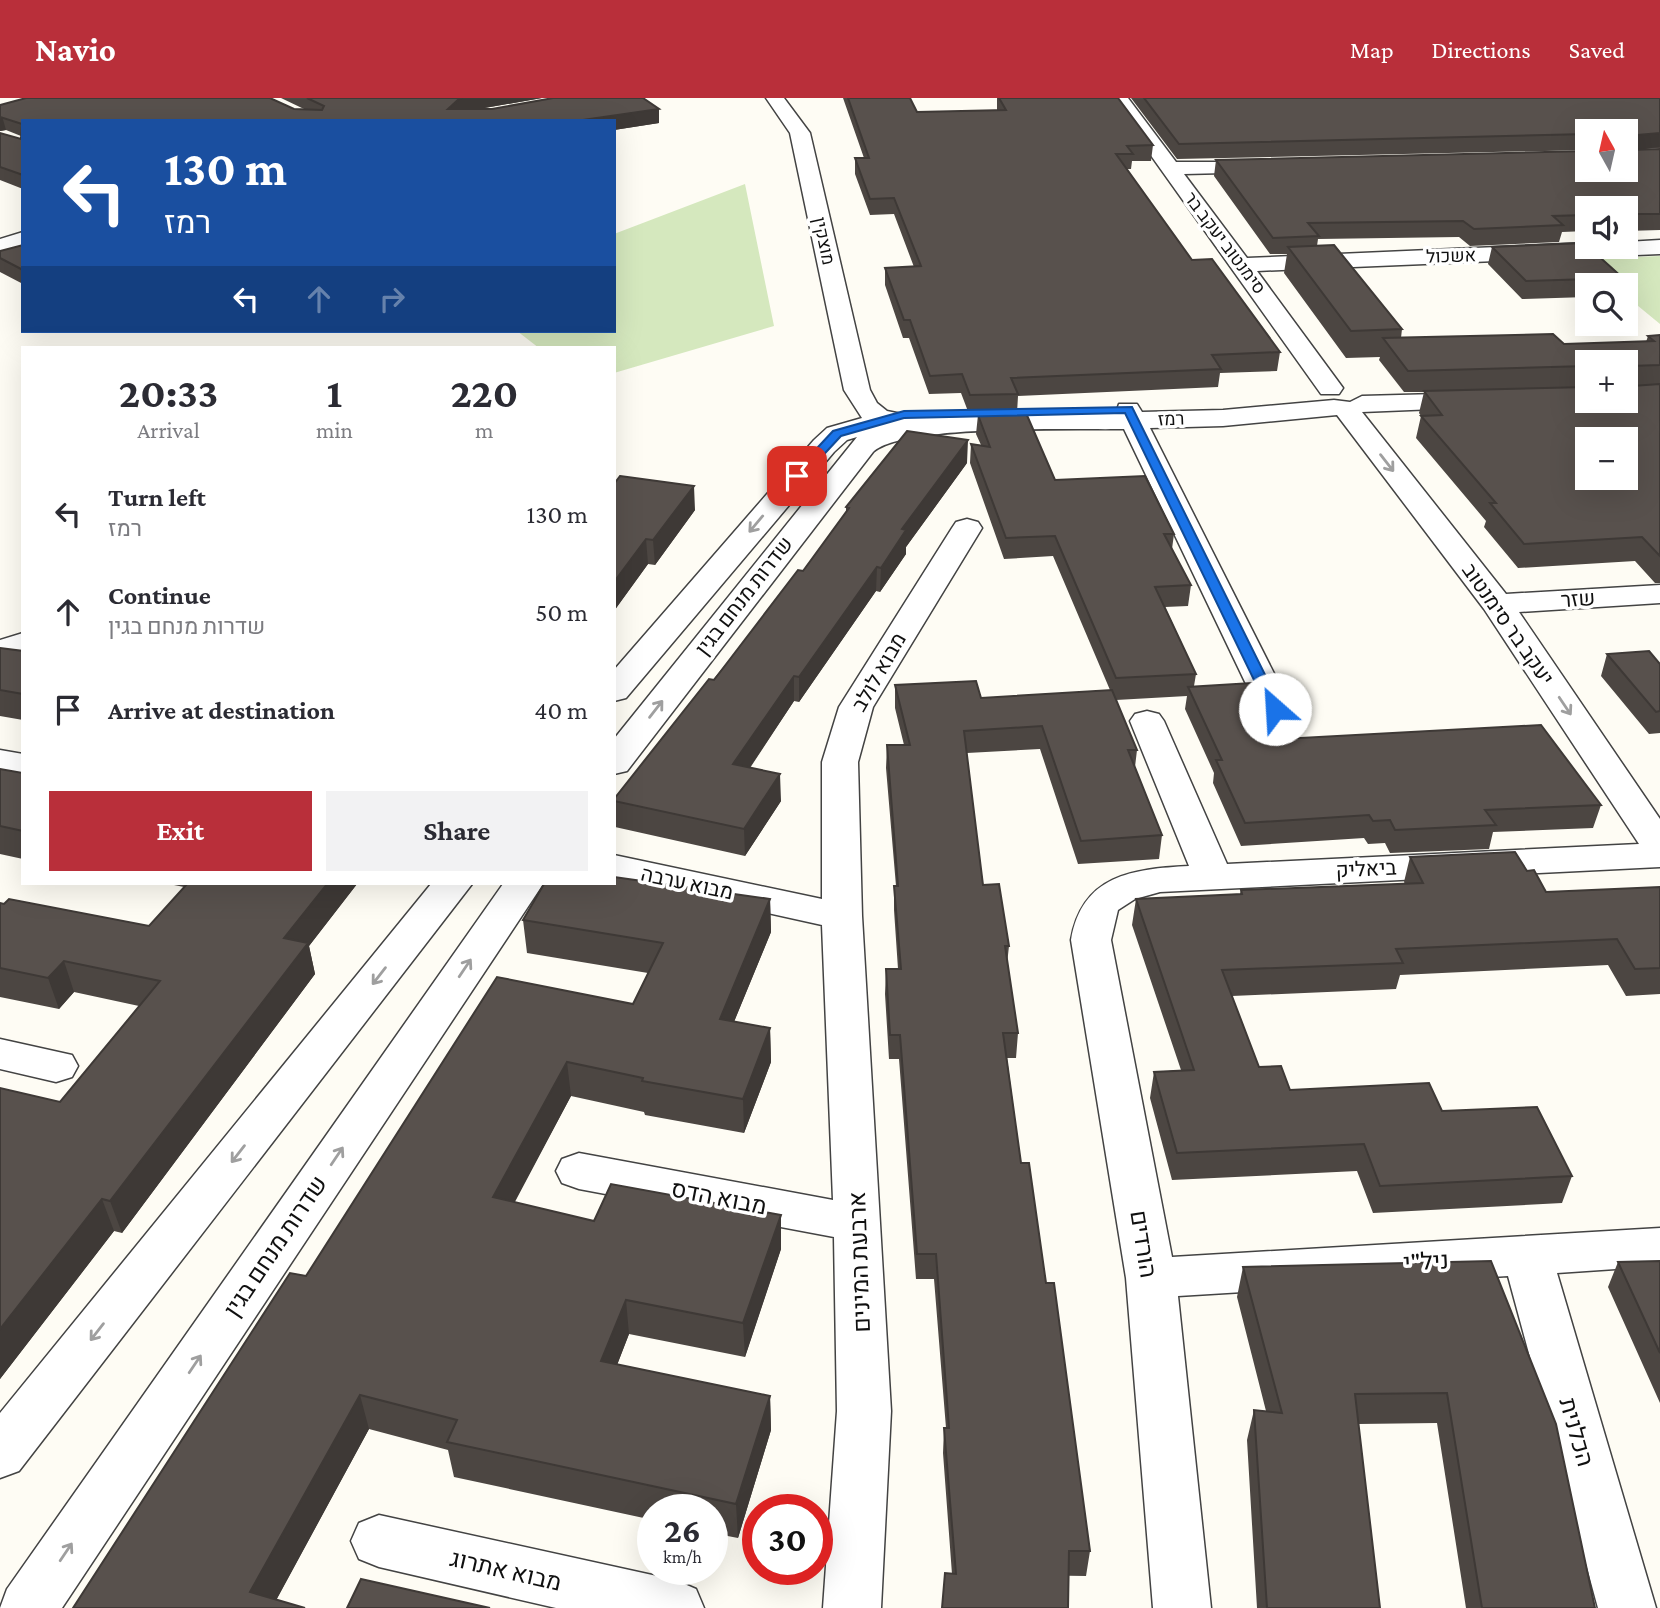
<!DOCTYPE html>
<meta charset="utf-8">
<style>
:root{--surface:#fff;--page:#f2f2f3;--text:#2b2b33;--muted:#7c7c81;--accent:#b92f3a}
body{margin:0;font-family:"Crimson Pro",Heebo,serif;background:var(--page);color:var(--text);height:100vh;display:flex;flex-direction:column;font-size:26px;white-space:nowrap}
*{box-sizing:border-box;margin:0}
p{font-size:23px;color:var(--muted)}
.icon{flex:none;width:38px;height:38px;fill:none;stroke:currentColor;stroke-width:2;stroke-linecap:round;stroke-linejoin:round}
.map{position:relative;flex:1;overflow:hidden}
.panel{position:absolute;left:21px;top:248px;width:595px;height:539px;display:flex;flex-direction:column;background:var(--surface);border-radius:0px;box-shadow:0 7px 28px #0002}
.panel>*{flex:none}
.top-card{position:absolute;left:21px;top:21px;width:595px;height:214px;border-radius:0px;box-shadow:0 7px 28px #0002;background:#1a4fa0;color:#fff;overflow:hidden}
.needle{width:46px;rotate:352deg}
.controls{position:absolute;left:1575px;top:21px;display:grid;gap:14px}
.controls a{display:grid;place-items:center;width:63px;height:63px;border-radius:0px;background:var(--surface);box-shadow:0 7px 28px #0002;font-size:35px}
.speed{position:absolute;left:637px;top:1396px;display:flex;gap:14px;font-size:35px;font-weight:700;text-align:center}
.speed>*{display:grid;place-content:center;width:91px;height:91px;border-radius:50%;background:var(--surface);box-shadow:0 7px 28px #0002;line-height:1}
.speed small{font-size:18px;font-weight:400}
.speed .limit{border:10px solid #d22;background:#fff;color:#111}
.pin{position:absolute;display:grid;place-items:center;width:60px;height:60px;color:#fff;margin:-30px;border-radius:14px;box-shadow:0 4px 10px #0006}
.me{position:absolute;width:77px;margin:-38px;rotate:334deg;stroke-linejoin:round;filter:drop-shadow(0 0 5px #0008)}
.turn{display:flex;align-items:center;gap:24px;height:147px;padding:0 28px;font-size:32px}
.turn .icon{width:91px;height:91px;stroke-width:2.5}
.turn b{display:block;font-size:49px;line-height:60px}
.lanes{display:flex;align-items:center;height:66px;padding:0 28px;background:#0003;justify-content:center;gap:35px;direction:ltr}
.lanes .off{opacity:.35}
.eta{display:flex;justify-content:space-evenly;align-items:center;height:119px;text-align:center}
.eta b{font-size:42px;font-weight:700;line-height:49px}
.button{display:flex;gap:14px;margin-top:auto;padding:14px 28px}
.button a{flex:1;height:80px;border-radius:0px;background:var(--accent);color:#fff;font-size:28px;font-weight:700;line-height:80px;text-align:center}
.button a+a{background:var(--page);color:var(--text)}
ul{padding:0;list-style:none}
li{display:flex;align-items:center;gap:21px;height:98px;padding:0 28px}
li div{flex:1}
li b{display:block;font-size:26px}
li em{font-style:normal}
header{display:flex;align-items:center;gap:42px;box-sizing:border-box;height:98px;padding:0 35px;background:var(--accent);color:#fff}
header strong{font-size:33px}
nav{display:flex;gap:38px;margin-inline-start:auto;font-size:24px}
.map>svg:first-child{display:block}
.green{fill:#d5e8be}
.lines{fill:none;stroke-linecap:round;stroke-linejoin:round}
.minor-casing{stroke:#434343;stroke-width:3}
.minor{fill:#fff;fill-rule:evenodd}
.wall{fill:#4c4642;fill-rule:evenodd}
.shaded-wall{fill:#3e3936}
.building{fill:#58514d;stroke:#3e3936;stroke-width:2;fill-rule:evenodd}
.oneway{stroke:#9f9f9f}
.route{fill:#1a73e8;stroke:#114b97;stroke-width:2}
.labels{text-anchor:middle;dominant-baseline:central;stroke-width:7;stroke-linejoin:round;paint-order:stroke}
.far-street-label{font-size:18px;fill:#101010;stroke:#fff}
.street-label{font-size:21px;fill:#101010;stroke:#fff}
.near-street-label{font-size:24px;fill:#101010;stroke:#fff}
</style>
<header>
<strong>Navio</strong>
<nav><a>Map</a><a>Directions</a><a>Saved</a></nav>
</header>
<div class="map">
<svg width="1660" height="1510" viewBox="0 0 1660 1510">
<rect width="100%" height="100%" fill="#fefcf4"/>
<path class="green" d="M745 86 774 228 614 275V250H539L517 233H614V136Z
M1660 158V226L1626 198V187H1613L1582 161Z"/>
<g class="lines">
<defs>
<path id="minor" d="M766 0H784L810 35 870 292 877 305 887 313 921 320 1116 315 1119 306H1137L1142 314 1223 312 1334 302 1350 304 1362 298 1475 295 1484 297 1488 303 1484 309 1362 314 1506 496 1660 487V505L1519 514 1660 721V769L1160 794 1135 801 1118 812 1111 842 1172 1159 1660 1130V1168L1557 1175 1656 1510H1598L1508 1178 1178 1198 1211 1510H1153L1126 1180 1071 842C1082 777 1132 771 1189 768L1130 623 1135 616 1147 613 1159 616 1164 623 1227 766 1639 746 1484 511 1337 317 1223 328 1150 330 1292 611 1287 618 1275 621 1263 618 1258 611 1124 331C1075 332 903 326 873 354L627 673 614 676V641L857 339 847 342 834 354 626 600 614 603V572L814 342 827 330 862 320 844 292 790 35Z
M1110 0H1128L1176 64H1274L1277 68 1267 74 1184 76 1247 160 1587 145V149H1626V144L1660 142V156L1257 173 1343 290 1339 296H1321Z
M23 134V148L0 155V141Z
M967 421 978 424 982 430 873 609 858 664 862 818 891 1313 881 1510H823L837 1313 834 1139 579 1091 562 1085 556 1073 562 1061 579 1055 833 1102 822 827 614 781V757L822 801V664L839 609 952 430 956 424Z
M23 535V557L0 564V542Z
M0 652 23 656V678L0 674Z
M431 786H472L19 1373 0 1380V1315Z
M503 786H543L62 1510H0L7 1491Z
M0 941 72 957 78 968 72 979 56 984 0 971Z
M379 1417 675 1482 696 1491 704 1510H556L379 1469 359 1461 351 1443 359 1425Z"/>
</defs>
<use href="#minor" class="minor-casing"/>
<use href="#minor" class="minor"/>
</g>
<path class="wall" d="M281 0H542L479 11H659V25L614 32V23H23V91L0 82V35L21 41V38L6 32 0 33V7L304 11Z
M843 0H910L917 14 997 12V0H1118L1153 47 1151 63H1132L1131 71H1127L1192 162 1280 254 1277 273 1220 275 1218 289 1018 298 1017 315 969 316 961 295 929 296 909 240H903L885 187V170L914 169 894 116 870 117 855 76V60H864Z
M1131 0H1660V50L1632 52 1660 51V132L1626 133V110H1587V133L1562 134 1559 144 1470 148 1459 139 1318 141 1317 148 1402 231 1401 240 1564 246 1646 244 1648 238 1660 237V485H1655L1635 463 1518 470 1484 429 1486 423 1416 340 1421 318 1419 315 1424 294H1404L1379 262 1380 259 1346 260 1284 175 1287 156H1270L1214 78 1216 62 1626 72 1587 33V52L1177 61ZM1587 264H1626V303H1587Z
M23 147V186L0 174V153Z
M1492 149 1623 180 1621 187H1587V199L1522 201 1488 166Z
M978 317 1055 382 1174 436 1172 451 1191 487 1188 508 1165 509 1196 576 1194 588 1282 641 1601 707 1593 730 1493 734 1489 751 1390 755 1385 745 1368 746 1364 740 1241 748 1213 685 1214 675 1185 611 1187 598 1116 602 1137 652 1135 669 1162 737 1159 761 1078 766 1040 651 967 655 983 787 1009 848 1007 866 1018 935 1016 960H1007L1021 1065 1046 1185 1090 1453 1086 1478 952 1476 943 1355 944 1330H946L934 1181H916L899 961H889L885 896 886 871H898L894 812V788H896L886 670 887 647H904L895 610V587L981 600 1110 592 1053 458 1004 461 970 365 971 346 981 347 976 336Z
M967 365 906 449V456L880 494 876 493 799 604 794 603 750 670 781 703 745 758 615 729 614 701 803 473 846 415V409Z
M614 386 695 412 655 467 648 466 614 513Z
M0 550 23 553V622L0 618Z
M1607 556 1660 566V635L1649 636 1601 578Z
M0 671 23 675V761L0 756Z
M1410 759 1527 773 1546 794 1660 789V896L1626 898 1608 867 1400 877 1396 891 1232 898 1259 969 1290 992 1442 1013 1572 1078 1562 1105 1373 1115 1357 1073 1172 1082 1150 1000 1154 974 1181 972 1132 827 1136 801 1240 796 1241 792 1405 786 1404 784Z
M169 786H357L309 848 315 876 122 1135 114 1133 0 1281V990L60 1004 139 908 74 894 59 911 0 899V805L149 828 184 789Z
M770 801 771 834 734 924 770 930 771 964 744 1035 645 1017 644 1014 571 998 514 1104 594 1123 781 1117V1151L745 1259 629 1236 617 1267 770 1298 771 1332 738 1440 712 1435V1412H653V1422L454 1379 448 1352 369 1331 276 1502 73 1510 306 1178 633 906 648 875 527 855 523 822Z
M1491 1163 1595 1510H1466L1437 1325 1358 1326 1380 1510H1257L1247 1342 1254 1312 1266 1313 1237 1199 1243 1169Z
M1660 1163V1305L1608 1189 1618 1164Z"/>
<path class="shaded-wall" d="M462 0H542L461 14 448 11 459 1Z
M659 11V25L614 32V23H576Z
M2 18 6 32 0 33V19Z
M1660 35V49L1626 53 1627 38Z
M968 342 967 365 906 449V456L880 494 881 470 902 431Z
M694 388 695 412 655 467 653 442Z
M646 441 648 466 614 513V484Z
M877 469 876 493 799 604V579Z
M794 578V603L734 693 733 666Z
M780 676 781 703 745 758 744 731Z
M327 786H357L309 848 315 876 122 1135 110 1103 284 840Z
M770 801 771 834 721 955 720 921Z
M64 863 74 894 59 911 48 880Z
M770 930 771 964 744 1035 743 1001Z
M567 964 571 998 499 1134 493 1099Z
M102 1101 114 1133 0 1281V1231Z
M781 1117V1151L745 1259 743 1225Z
M626 1202 629 1236 605 1298 601 1263Z
M360 1297 369 1331 272 1510 250 1494Z
M770 1298 771 1332 738 1440 736 1406Z"/>
<path class="building" d="M26 0H270L294 11 322 12 324 8 307 0H462L459 1 448 11H492L553 0H643L659 11 576 23H23V77L0 69V35L21 41 22 26 0 19V7Z
M848 0H910L917 14 1006 12 999 0H1118L1153 47 1127 48 1133 56H1116L1192 162 1212 161 1280 254 1212 257 1221 271 1011 280 1018 296 970 297 962 276 930 278 910 222H904L885 170 921 168 894 100 870 101 855 60H869Z
M1144 0H1660V35L1627 38 1630 52 1660 51V116H1626V110H1587V117L1553 118 1563 127 1474 131 1463 123 1308 125 1319 138 1273 140 1216 62 1587 53V72H1626V33H1587V36L1179 46Z
M1584 145 1623 180 1526 183 1492 149Z
M23 147V172L0 160V153Z
M1334 147 1402 231 1351 233 1288 149Z
M1553 236 1564 246 1654 243 1648 238 1660 237V267L1630 268 1629 279H1626V264H1587V268L1408 273 1383 240Z
M1626 286 1632 288 1660 286V458L1642 439 1524 446 1490 405H1496L1421 318 1442 317 1424 293 1587 289V303H1626ZM1587 341H1626V380H1587Z
M1026 315 1055 382 1145 378 1174 436H1164L1191 487 1155 489 1196 576 1116 580 1055 438 1006 440 971 346 990 349 978 317Z
M907 333 968 342 902 431 906 432 881 470 877 469 799 579 794 578 733 666 780 676 744 731 614 703V701L709 581 714 582 798 472 803 473 849 410 846 409Z
M620 378 694 388 653 442 646 441 614 484V386Z
M0 550 23 553V596L0 592Z
M1649 553 1660 566V613L1656 614 1607 556Z
M976 583 981 600 1112 592 1137 652H1128L1162 737 1081 743 1042 628 964 633 983 787 999 786 1009 848H1005L1018 935H1003L1021 1065H1029L1046 1185H1054L1090 1453H1069L1068 1510H942L945 1475 956 1476 944 1330H949L936 1156H917L900 937H890L886 871H901L894 788H898L887 647H910L895 587Z
M1252 585 1282 641 1541 627 1601 707 1485 712 1496 727 1395 732 1390 722 1373 723 1369 717 1245 725 1216 662H1222L1188 589Z
M0 671 23 675V733L0 728Z
M1515 754 1527 773 1534 772 1546 794 1660 789V870L1635 871 1617 841 1396 851 1403 865 1222 872 1259 969 1281 968 1290 992 1429 985 1442 1013 1537 1009 1572 1078 1380 1088 1364 1046 1177 1055 1154 974 1194 972 1136 801 1242 796 1241 792 1423 785 1410 759Z
M614 779 770 801 720 921 770 930 743 1001 642 983 643 980 567 964 493 1099 594 1123 611 1086 781 1117 743 1225 626 1202 601 1263 770 1298 736 1406 447 1344 457 1322 360 1297 250 1494 305 1510H73L290 1175 306 1178 497 879 633 906 663 845 523 822 544 786H614Z
M187 786H327L284 840 308 845 110 1103 102 1101 0 1231V990L60 1004 160 883 64 863 48 880 0 870V805L4 806 9 801 149 828Z
M1491 1163 1556 1326 1595 1510H1482L1447 1295 1355 1296 1380 1510H1267L1254 1312 1282 1315 1243 1169Z
M1660 1163V1255L1618 1164Z
M361 1481 490 1510H347Z"/>
<defs><path id="oneway-shaft" d="M-6 0H5M1.5-3L5.5 0L1.5 3" fill="none" stroke-width="1.6" stroke-linecap="round" stroke-linejoin="round" transform="scale(1.75)"/></defs>
<g class="oneway">
<use href="#oneway-shaft" transform="translate(1387 365) rotate(52)"/>
<use href="#oneway-shaft" transform="translate(756 426) rotate(130)"/>
<use href="#oneway-shaft" transform="translate(1565 608) rotate(56)"/>
<use href="#oneway-shaft" transform="translate(656 611) rotate(-52)"/>
<use href="#oneway-shaft" transform="translate(465 870) rotate(-56)"/>
<use href="#oneway-shaft" transform="translate(379 878) rotate(128)"/>
<use href="#oneway-shaft" transform="translate(238 1056) rotate(128)"/>
<use href="#oneway-shaft" transform="translate(337 1058) rotate(-56)"/>
<use href="#oneway-shaft" transform="translate(97 1234) rotate(128)"/>
<use href="#oneway-shaft" transform="translate(195 1266) rotate(-56)"/>
<use href="#oneway-shaft" transform="translate(66 1454) rotate(-56)"/>
</g>
<path class="route" d="M1132 309 1282 611 1280 614 1268 611 1125 315 904 320 841 338 801 381 791 378 833 333 904 313Z"/>
<g class="labels">
<g class="far-street-label">
<text transform="translate(824 143) rotate(78)">מוצקין</text>
<text transform="translate(1225 145) rotate(53)">סימנטוב יעקב בר</text>
<text transform="translate(1451 158) rotate(-2)">אשכול</text>
<text transform="translate(1171 321) rotate(-2)">רמז</text>
</g>
<g class="street-label">
<text transform="translate(744 498) rotate(-52)">שדרות מנחם בגין</text>
<text transform="translate(1578 501) rotate(-4)">שזר</text>
<text transform="translate(1508 526) rotate(55)">יעקב בר סימנטוב</text>
<text transform="translate(879 574) rotate(-60)">מבוא לולב</text>
<text transform="translate(1366 771) rotate(-3)">ביאליק</text>
<text transform="translate(687 785) rotate(12)">מבוא ערבה</text>
</g>
<g class="near-street-label">
<text transform="translate(719 1099) rotate(11)">מבוא הדס</text>
<text transform="translate(1144 1146) rotate(81)">הורדים</text>
<text transform="translate(275 1148) rotate(-56)">שדרות מנחם בגין</text>
<text transform="translate(1426 1163) rotate(-3)">ניל"י</text>
<text transform="translate(859 1164) rotate(-92)">ארבעת המינים</text>
<text transform="translate(1577 1334) rotate(74)">הכלנית</text>
<text transform="translate(506 1472) rotate(13)">מבוא אתרוג</text>
</g>
</g>
</svg>
<div class="controls">
<a><svg class="needle" viewBox="-14 -14 28 28"><path d="M0-13l5 13h-10z" fill="#e53935"/><path d="M0 13l5-13h-10z" fill="#7c7c81"/></svg></a>
<a><svg class="icon" aria-label="sound" viewBox="0 0 24 24"><path d="M4 9h4l5-4v14l-5-4H4zM17 9q2 3 0 6"/></svg></a>
<a><svg class="icon" aria-label="search" viewBox="0 0 24 24"><circle cx="10" cy="10" r="6"/><path d="M15 15l6 6"/></svg></a>
<a>+</a>
<a>−</a>
</div>
<div class="speed"><div>26<small>km/h</small></div><div class="limit">30</div></div>
<div class="pin" style="left:797px;top:378px;background:#d93025"><svg class="icon" aria-label="arrive" viewBox="0 0 24 24"><path d="M6 21V4h12l-3 4 3 4H6"/></svg></div>
<svg class="me" style="left:1275px;top:611px" viewBox="-20 -20 40 40"><circle r="19" fill="#fff"/><path d="M0-13L10 11 0 6-10 11z" fill="#1a73e8"/></svg>
<div class="top-card">
<div class="turn"><svg class="icon" aria-label="left" viewBox="0 0 24 24"><path d="M17 20v-9H6M10 6l-5 5 5 5"/></svg><div><b>130 m</b>רמז</div></div>
<div class="lanes"><svg class="icon" aria-label="left" viewBox="0 0 24 24"><path d="M17 20v-9H6M10 6l-5 5 5 5"/></svg><svg class="icon off" aria-label="ahead" viewBox="0 0 24 24"><path d="M12 20V5M6 11l6-6 6 6"/></svg><svg class="icon off" aria-label="right" viewBox="0 0 24 24"><path d="M7 20v-9h11M14 6l5 5-5 5"/></svg></div>
</div>
<section class="panel">
<div class="eta">
<div><b>20:33</b><p>Arrival</p></div>
<div><b>1</b><p>min</p></div>
<div><b>220</b><p>m</p></div>
</div>
<ul>
<li><svg class="icon" aria-label="left" viewBox="0 0 24 24"><path d="M17 20v-9H6M10 6l-5 5 5 5"/></svg><div><b>Turn left</b><p>רמז</p></div><em>130 m</em></li>
<li><svg class="icon" aria-label="ahead" viewBox="0 0 24 24"><path d="M12 20V5M6 11l6-6 6 6"/></svg><div><b>Continue</b><p>שדרות מנחם בגין</p></div><em>50 m</em></li>
<li><svg class="icon" aria-label="arrive" viewBox="0 0 24 24"><path d="M6 21V4h12l-3 4 3 4H6"/></svg><div><b>Arrive at destination</b></div><em>40 m</em></li>
</ul>
<div class="button"><a>Exit</a><a>Share</a></div>
</section>
</div>
